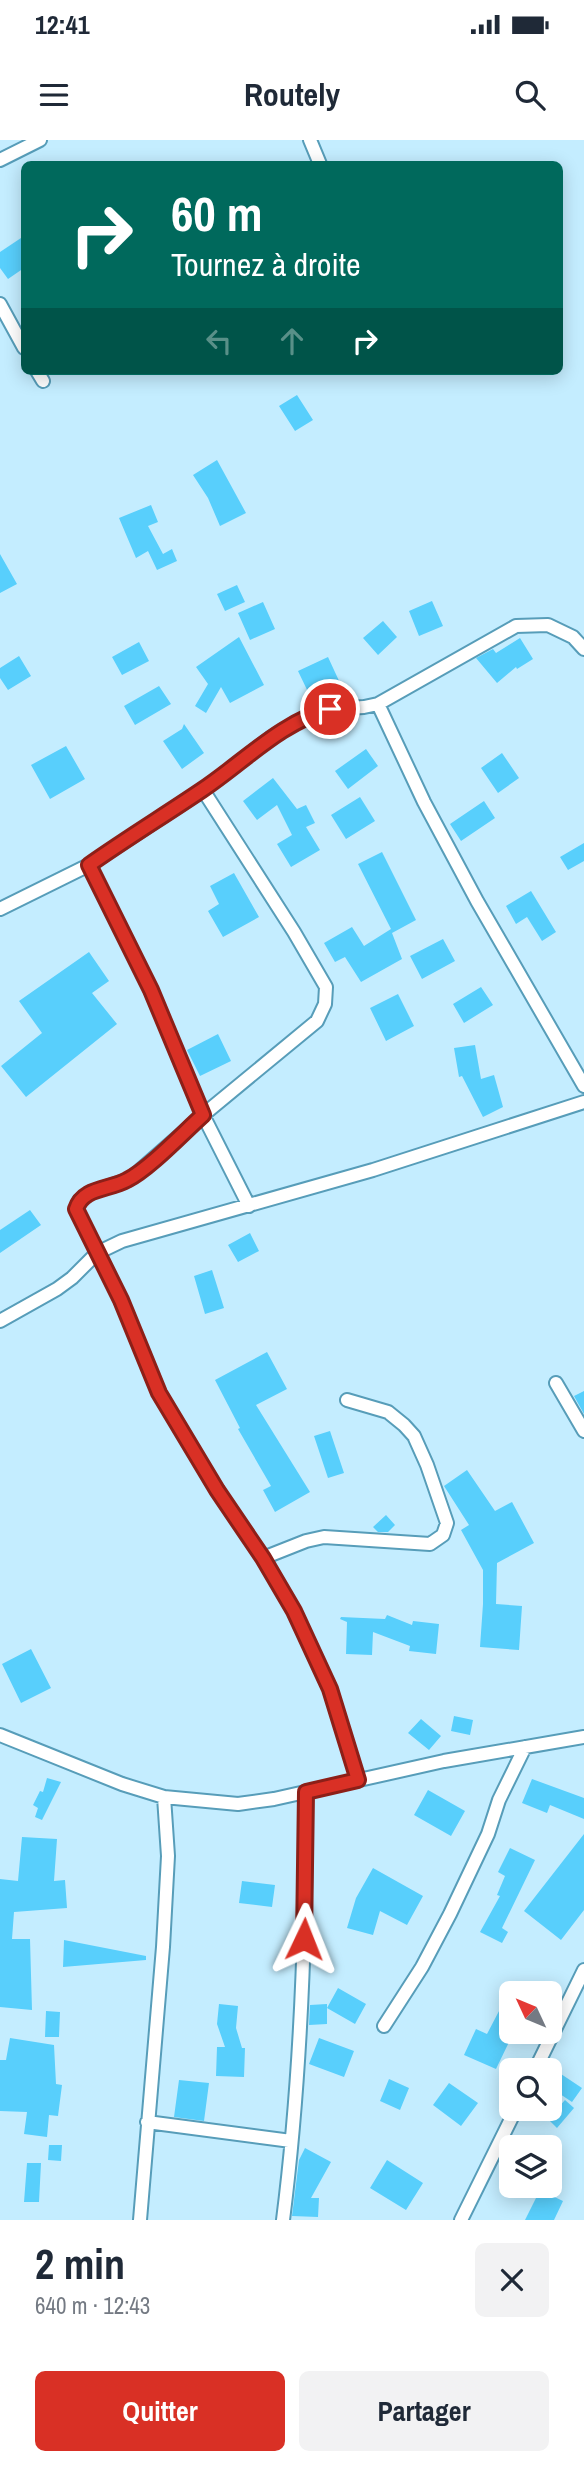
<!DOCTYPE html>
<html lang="fr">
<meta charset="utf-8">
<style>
:root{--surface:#fff;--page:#f2f2f3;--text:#1f2937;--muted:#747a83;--accent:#d93025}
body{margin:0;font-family:"Archivo Narrow",sans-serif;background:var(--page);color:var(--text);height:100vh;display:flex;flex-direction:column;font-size:26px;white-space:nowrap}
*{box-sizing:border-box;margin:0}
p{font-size:23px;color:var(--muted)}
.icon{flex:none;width:38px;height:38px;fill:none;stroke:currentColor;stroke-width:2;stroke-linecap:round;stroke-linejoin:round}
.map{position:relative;height:2080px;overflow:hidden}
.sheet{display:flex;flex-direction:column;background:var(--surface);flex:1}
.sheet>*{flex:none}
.banner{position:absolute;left:21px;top:21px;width:542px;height:214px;border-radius:10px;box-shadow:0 4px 18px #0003;background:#00695c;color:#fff;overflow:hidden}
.needle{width:46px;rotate:314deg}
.tools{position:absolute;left:499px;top:1841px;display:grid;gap:14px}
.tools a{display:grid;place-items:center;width:63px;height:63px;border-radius:10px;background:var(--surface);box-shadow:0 4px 18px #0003;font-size:35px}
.pin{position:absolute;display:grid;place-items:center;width:60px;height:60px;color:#fff;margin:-30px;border:4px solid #fff;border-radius:50%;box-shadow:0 2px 7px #0007}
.me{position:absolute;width:77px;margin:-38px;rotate:2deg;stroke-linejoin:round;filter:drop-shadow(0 0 5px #0008)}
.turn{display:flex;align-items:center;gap:24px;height:147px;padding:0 35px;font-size:32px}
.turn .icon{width:91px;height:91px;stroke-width:2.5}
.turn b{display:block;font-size:49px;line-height:60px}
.lanes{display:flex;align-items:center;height:66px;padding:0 35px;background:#0003;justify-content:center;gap:35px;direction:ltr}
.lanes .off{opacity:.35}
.round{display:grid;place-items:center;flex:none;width:74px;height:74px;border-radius:10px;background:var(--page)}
.overview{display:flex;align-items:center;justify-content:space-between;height:119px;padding:0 35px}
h1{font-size:42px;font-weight:700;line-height:52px}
.primary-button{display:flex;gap:14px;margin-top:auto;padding:14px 35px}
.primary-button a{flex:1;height:80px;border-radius:10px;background:var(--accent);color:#fff;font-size:28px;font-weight:700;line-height:80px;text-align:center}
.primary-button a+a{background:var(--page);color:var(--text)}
.status{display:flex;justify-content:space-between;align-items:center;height:49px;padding:0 35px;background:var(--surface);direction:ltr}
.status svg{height:19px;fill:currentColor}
header{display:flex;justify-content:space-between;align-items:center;height:91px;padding:0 35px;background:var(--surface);font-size:32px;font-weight:700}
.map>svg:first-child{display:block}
.building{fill:#58cffc}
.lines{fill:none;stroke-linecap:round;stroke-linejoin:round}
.minor-casing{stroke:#579db9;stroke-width:16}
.minor{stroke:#fff;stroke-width:12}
.route-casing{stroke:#8d1f18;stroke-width:18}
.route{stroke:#d93025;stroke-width:12}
</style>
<div class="status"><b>12:41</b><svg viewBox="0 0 49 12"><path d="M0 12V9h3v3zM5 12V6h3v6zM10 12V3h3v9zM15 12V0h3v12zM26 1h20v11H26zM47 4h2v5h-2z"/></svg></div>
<header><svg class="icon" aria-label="menu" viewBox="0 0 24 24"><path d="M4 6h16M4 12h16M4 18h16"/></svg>Routely<svg class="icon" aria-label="search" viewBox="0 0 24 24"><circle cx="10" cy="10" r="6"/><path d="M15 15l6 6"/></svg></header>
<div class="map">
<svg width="584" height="2080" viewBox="0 0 584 2080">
<rect width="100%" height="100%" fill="#c4edff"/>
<path class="building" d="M24 96V128L8 139 0 128V112Z
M297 255 313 280 295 291 279 266Z
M217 320 246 373 220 386 208 358 193 335Z
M151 365 158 382 148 386 163 414 172 409 177 421 157 430 148 411 136 418 119 378Z
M0 414 17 444 0 453Z
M237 445 245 462 225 471 217 454Z
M432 461 443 486 419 496 409 471Z
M263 462 275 489 250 500 238 473Z
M383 481 397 497 378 515 363 498Z
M239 497 264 545 230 563 221 547 206 573 195 566 208 544 196 527Z
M520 498 533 519 517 529 516 527 497 543 476 518 493 509 496 513Z
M139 502 149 521 122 535 112 517Z
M19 516 31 536 8 550 0 538V528Z
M328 517 340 543 310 556 298 531Z
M159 546 171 564 135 585 124 566Z
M184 584 204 613 182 629 163 601 182 589Z
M66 606 85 639 50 659 31 625Z
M366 609 378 626 348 649 335 631Z
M502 613 519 638 498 653 481 628Z
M273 638 297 669 306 665 315 683 306 687 320 710 291 727 277 704 292 695 277 665 257 680 243 661Z
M360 657 375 681 346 699 331 675Z
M484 661 495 678 461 701 450 684Z
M584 703V721L568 730 560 717Z
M382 712 416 780 392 793 402 819 361 842 345 817 335 822 324 803 352 787 364 806 391 789 358 724Z
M234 733 259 777 223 797 208 771 219 764 210 746Z
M531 751 556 792 542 801 527 777 516 784 506 766Z
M443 799 455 821 422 839 410 816Z
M89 812 109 841 92 853 117 884 26 957 1 926 42 893 19 861Z
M481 847 493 865 464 883 453 864Z
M398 854 414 886 386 901 370 868Z
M218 894 231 921 200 936 187 910Z
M475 905 481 939 494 935 503 967 483 977 462 936 459 937 454 908Z
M30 1070 41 1085 0 1113V1090Z
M250 1093 259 1111 238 1122 228 1105Z
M212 1130 224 1168 205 1174 194 1136Z
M267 1212 287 1249 256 1265 310 1352 275 1372 263 1350 271 1346 238 1289 240 1288 215 1240Z
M584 1251V1274L574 1256Z
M330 1291 344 1333 328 1338 314 1296Z
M467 1330 495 1371 512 1362 534 1403 497 1423 496 1464 522 1466 519 1510 480 1507 483 1464V1430L461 1390 469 1385 444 1346Z
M386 1375 395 1385 388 1392H378L373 1387Z
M387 1475 412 1485 413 1481 439 1484 436 1514 409 1511 410 1506 373 1492 372 1515 346 1514 347 1482 340 1479 341 1477 385 1479Z
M31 1509 51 1548 21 1563 2 1524Z
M454 1576 473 1580 470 1595 451 1591Z
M421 1579 441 1596 429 1610 408 1593Z
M47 1638 61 1642 42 1680 35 1677 38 1668 33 1665 40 1651 43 1652Z
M532 1639 584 1658V1679L550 1665 547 1673 522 1663Z
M428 1650 465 1671 451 1696 414 1675Z
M584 1694V1770L561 1800 524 1771Z
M22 1697 57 1699 54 1741 65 1740 67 1768 14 1772 12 1799H30L32 1870 0 1867V1739L18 1741Z
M510 1708 535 1720 502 1788 508 1792 502 1803 480 1792 500 1756 497 1755 505 1736 498 1732Z
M373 1728 423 1756 407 1785 380 1771 373 1795 347 1788 356 1758Z
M242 1741 275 1745 272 1767 239 1763Z
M64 1800 146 1816V1820L63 1827Z
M338 1848 366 1864 355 1884 327 1868Z
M511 1848V1898L496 1929 464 1915 476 1889 487 1894Z
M219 1864 238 1866 236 1888 242 1908H245L244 1937 216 1936 217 1907H225L217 1884Z
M327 1864V1884L309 1885 310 1865Z
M46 1871 60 1872 59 1897H45Z
M10 1898 54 1905 56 1944 62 1945 58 1976 49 1975 47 1997 24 1994 27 1972 0 1971V1920H6Z
M319 1898 354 1911 344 1937 309 1924Z
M561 1934 582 1948 572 1962 551 1948Z
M389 1939 409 1948 400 1970 380 1961Z
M179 1940 209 1943 204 1981 174 1977Z
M449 1943 478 1963 461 1986 433 1965Z
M565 1960 574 1968 557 1988 548 1979Z
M49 2005H62L61 2021 48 2020Z
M305 2008 331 2022 311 2058H319L318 2077 292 2076 299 2020Z
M387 2020 423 2043 406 2070 370 2048Z
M27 2023H41L39 2062H24Z
M540 2050 563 2061 554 2080H525Z"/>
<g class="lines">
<defs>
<path id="minor" d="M310 0 320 24
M0 20 40 0
M0 164 24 208
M37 231 43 241
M378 564 424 662 477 761 584 946
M203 650 294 792 326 847 325 864 317 881 203 975 130 1039 91 1052 79 1061 76 1069 121 1160 159 1253 217 1350 263 1418 294 1471 330 1549 358 1640
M89 725 151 850 203 975 249 1066
M0 769 89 725 203 650 270 598 313 573 330 569 364 567 378 564 516 486 548 485 573 497 584 509
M0 1181 57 1149 72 1138 97 1113 122 1101 373 1030 584 962
M556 1243 584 1291
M263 1418 306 1401 324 1397 430 1404 443 1395 447 1383 427 1325 414 1296 404 1285 388 1272 347 1260
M0 1595 122 1644 164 1657 238 1664 274 1659 444 1621 584 1597
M384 1886 422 1827 450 1774 488 1694 499 1660 525 1607
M535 1930 584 1830
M147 1982 291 2001
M140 2080 163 1807 168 1716 164 1657
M283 2080C301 1939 306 1794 306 1652
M461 2080 516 1969"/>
</defs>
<use href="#minor" class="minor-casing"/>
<use href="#minor" class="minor"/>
</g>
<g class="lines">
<defs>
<path id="route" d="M304 1799 306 1652 358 1640 330 1549 294 1471 263 1418 217 1350 159 1253 121 1160 76 1069C83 1047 109 1050 127 1040 149 1029 183 993 203 975L151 850 89 725C126 699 165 675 202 650 244 622 281 582 330 569"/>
</defs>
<use href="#route" class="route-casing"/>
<use href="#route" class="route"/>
</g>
</svg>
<div class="tools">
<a><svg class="needle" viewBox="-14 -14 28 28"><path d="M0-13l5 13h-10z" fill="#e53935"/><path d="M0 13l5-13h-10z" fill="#747a83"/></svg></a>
<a><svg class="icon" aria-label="search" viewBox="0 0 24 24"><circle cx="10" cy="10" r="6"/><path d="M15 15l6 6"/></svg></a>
<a><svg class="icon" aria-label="layers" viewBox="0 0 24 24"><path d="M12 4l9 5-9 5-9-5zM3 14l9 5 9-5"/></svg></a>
</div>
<div class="pin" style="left:330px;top:569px;background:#d93025"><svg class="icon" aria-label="arrive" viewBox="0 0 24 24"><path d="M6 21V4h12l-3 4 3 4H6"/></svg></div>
<svg class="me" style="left:304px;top:1799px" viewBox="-20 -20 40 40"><path d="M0-17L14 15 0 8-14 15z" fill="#d93025" stroke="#fff" stroke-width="4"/></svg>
<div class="banner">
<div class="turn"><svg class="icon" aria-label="right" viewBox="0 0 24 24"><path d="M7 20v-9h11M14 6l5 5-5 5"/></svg><div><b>60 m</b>Tournez à droite</div></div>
<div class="lanes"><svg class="icon off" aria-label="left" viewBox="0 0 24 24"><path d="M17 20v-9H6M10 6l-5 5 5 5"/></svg><svg class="icon off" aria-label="ahead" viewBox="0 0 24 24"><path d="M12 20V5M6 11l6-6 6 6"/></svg><svg class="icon" aria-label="right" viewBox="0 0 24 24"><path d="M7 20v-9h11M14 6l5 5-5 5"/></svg></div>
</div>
</div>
<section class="sheet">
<div class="overview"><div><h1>2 min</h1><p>640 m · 12:43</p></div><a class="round"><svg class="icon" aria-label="close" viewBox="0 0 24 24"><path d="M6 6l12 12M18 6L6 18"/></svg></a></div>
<div class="primary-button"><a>Quitter</a><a>Partager</a></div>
</section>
